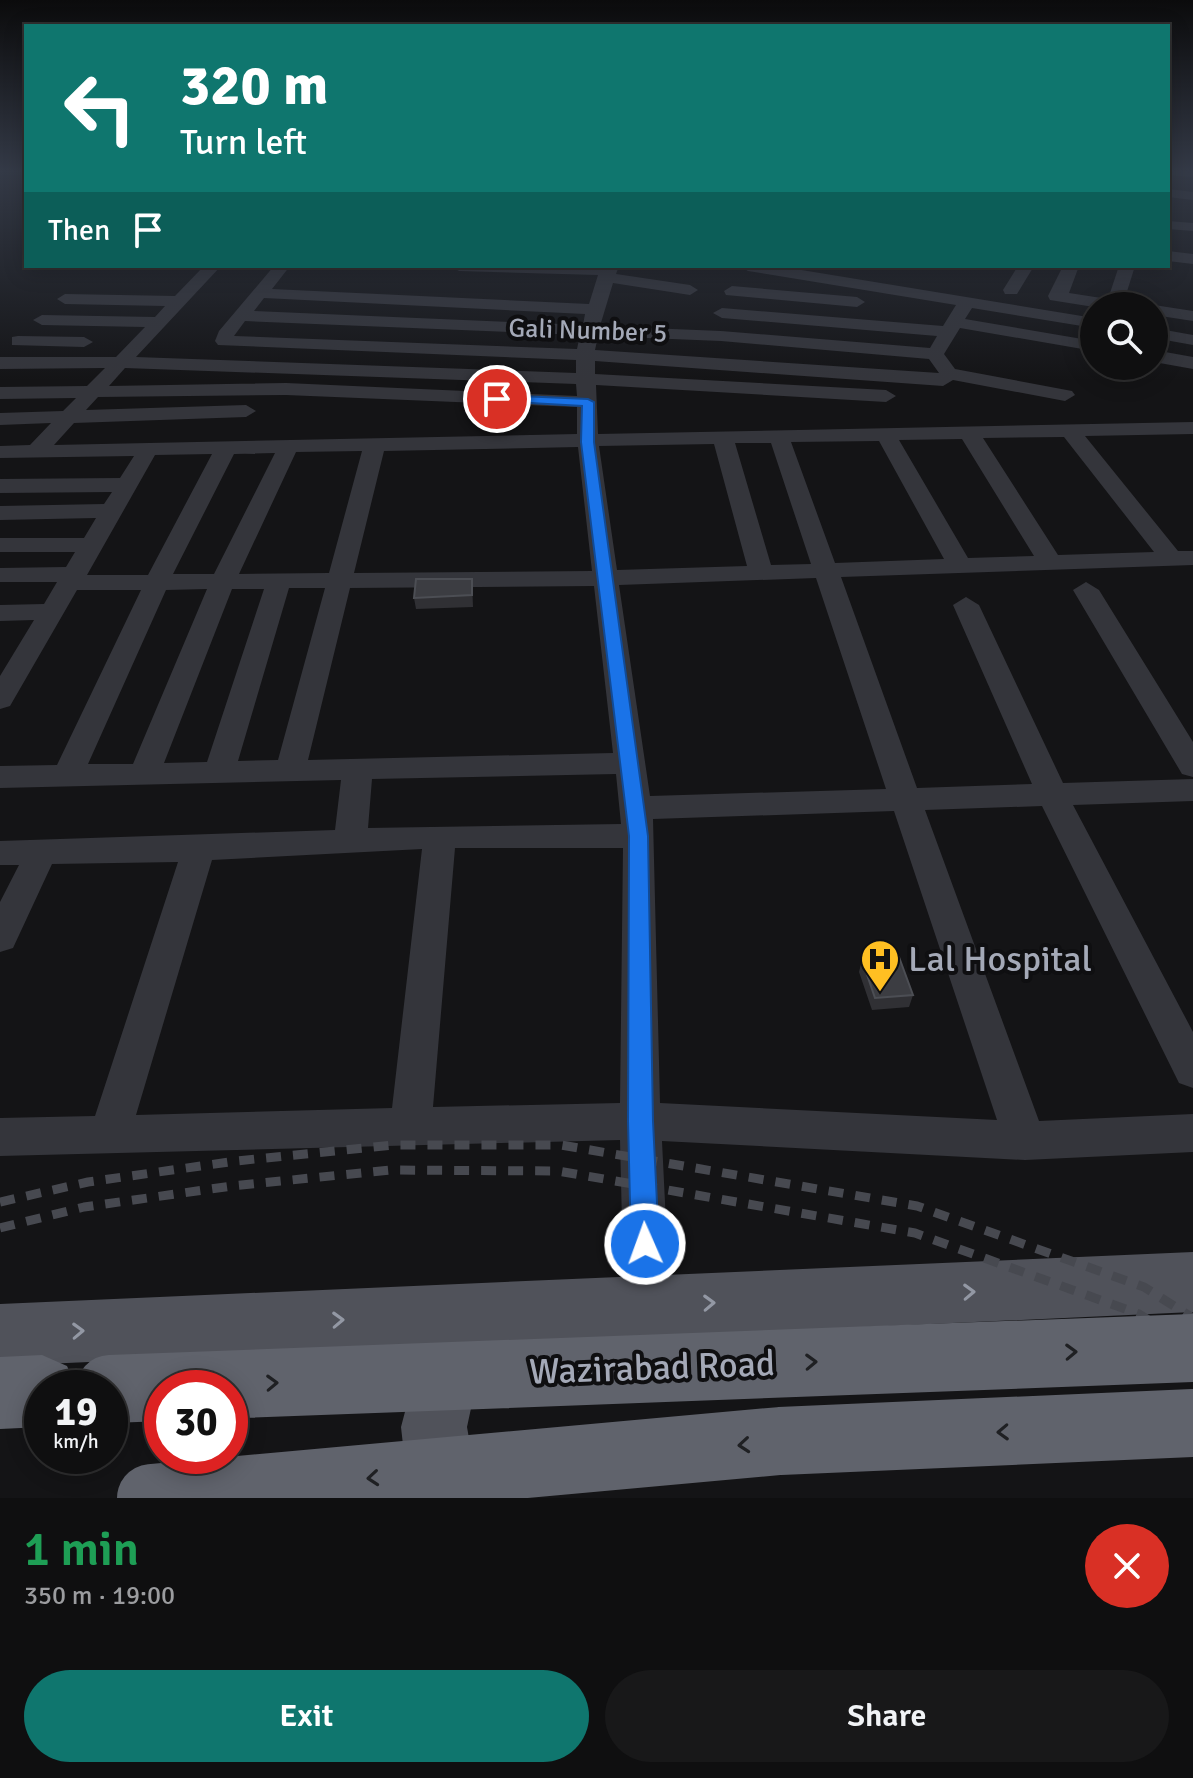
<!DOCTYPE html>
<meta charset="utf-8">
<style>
:root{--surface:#0f0f10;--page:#181819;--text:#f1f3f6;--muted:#9b9c9f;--line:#2f2f30;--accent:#0f766e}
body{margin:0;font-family:Signika,sans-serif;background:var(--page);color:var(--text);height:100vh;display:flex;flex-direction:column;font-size:30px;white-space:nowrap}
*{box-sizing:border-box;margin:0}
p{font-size:26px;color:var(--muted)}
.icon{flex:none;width:44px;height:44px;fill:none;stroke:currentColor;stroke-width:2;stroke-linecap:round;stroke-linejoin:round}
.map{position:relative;height:1498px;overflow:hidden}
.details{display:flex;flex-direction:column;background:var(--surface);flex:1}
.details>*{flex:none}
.top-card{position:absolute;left:24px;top:24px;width:1146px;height:244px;border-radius:0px;box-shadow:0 4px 20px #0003,0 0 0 2px var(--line);background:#0f766e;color:#fff;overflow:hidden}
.tools{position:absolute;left:1080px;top:292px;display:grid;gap:16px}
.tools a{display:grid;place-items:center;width:88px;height:88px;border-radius:50%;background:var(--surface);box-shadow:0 4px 20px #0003,0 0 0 2px var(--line);font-size:40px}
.speed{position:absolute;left:24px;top:1370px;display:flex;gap:16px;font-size:40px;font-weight:700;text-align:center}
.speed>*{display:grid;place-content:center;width:104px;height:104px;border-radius:50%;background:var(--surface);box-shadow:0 4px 20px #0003,0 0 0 2px var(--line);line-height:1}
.speed small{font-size:20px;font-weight:400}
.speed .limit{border:12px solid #d22;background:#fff;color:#111}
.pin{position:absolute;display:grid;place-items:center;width:68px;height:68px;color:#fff;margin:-34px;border:4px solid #fff;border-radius:50%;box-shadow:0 2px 8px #0007}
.me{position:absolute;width:88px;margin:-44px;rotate:358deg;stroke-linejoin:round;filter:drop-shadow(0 0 6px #0008)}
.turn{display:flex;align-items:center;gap:28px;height:168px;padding:0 24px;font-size:36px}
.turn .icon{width:104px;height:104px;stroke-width:2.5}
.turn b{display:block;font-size:56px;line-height:68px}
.then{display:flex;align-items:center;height:76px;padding:0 24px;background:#0003;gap:16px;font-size:30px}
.round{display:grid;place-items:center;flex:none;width:84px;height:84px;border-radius:42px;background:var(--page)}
.headline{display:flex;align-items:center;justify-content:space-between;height:136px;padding:0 24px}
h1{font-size:48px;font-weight:600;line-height:60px;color:#1e9e55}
.primary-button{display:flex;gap:16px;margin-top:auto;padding:16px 24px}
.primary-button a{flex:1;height:92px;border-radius:48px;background:var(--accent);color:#fff;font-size:32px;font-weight:600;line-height:92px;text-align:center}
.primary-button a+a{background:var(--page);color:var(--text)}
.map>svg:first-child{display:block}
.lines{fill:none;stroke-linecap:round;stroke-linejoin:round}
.minor{fill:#34353b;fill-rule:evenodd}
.major{fill:#50525a;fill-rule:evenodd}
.highway{fill:#60636c;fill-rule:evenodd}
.rail{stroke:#474950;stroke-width:9;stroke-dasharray:15 12;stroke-linecap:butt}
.highway-bridge{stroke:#60636c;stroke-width:68}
.wall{fill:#303034}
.building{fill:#3c3d42;stroke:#4c4e54;stroke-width:2}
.oneway{stroke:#9398a4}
.oneway2{stroke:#1f2023}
.route{fill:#1a73e8;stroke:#114b97;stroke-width:2}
.labels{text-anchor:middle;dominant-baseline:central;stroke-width:8;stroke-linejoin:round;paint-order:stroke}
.far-street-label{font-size:26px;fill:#a4a9b7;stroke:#0f0f11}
.near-poi-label{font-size:36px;fill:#a4a9b7;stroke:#0f0f11;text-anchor:start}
.near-street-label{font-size:36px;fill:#a4a9b7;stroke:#0f0f11}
</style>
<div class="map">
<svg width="1193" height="1498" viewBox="0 0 1193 1498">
<rect width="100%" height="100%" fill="#141416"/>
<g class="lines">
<path class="minor" d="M1168 171H1193V177L1169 175Z
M1168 189 1193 192V200L1168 197Z
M1168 221 1193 223V231L1168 229Z
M1168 251 1193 254V264L1168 261Z
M204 266H221L136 357 576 373V360L218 345 215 341 219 331 274 266H290L272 289 589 304 598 275 459 271 451 266H619L616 274 690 285 698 290 690 295 613 283 600 326 721 331 930 348 937 336 722 318 713 313 722 308 943 326 956 305 748 271 740 266H777L1094 318V328L972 308 965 319 1094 341V351L960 328 944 354 955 369 1072 391 1075 395 1065 401 953 380 943 386 595 361V374L886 390 896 396 886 402 596 385 598 434 1193 422V434L1085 436 1178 551H1193V565L841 577 917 788 1032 784 953 605 966 597 979 605 1063 783 1193 779V801L1073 805 1193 1032V1088L1179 1083 1042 806 925 810 1039 1121 1193 1114V1152L1025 1160 662 1141 670 1305 663 1321 647 1328 631 1321 624 1305 620 1140 0 1156V1118L95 1116 178 862 52 864 13 948 0 952V902L19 865H0V841L335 830 341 780 0 788V766L57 765 141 590H77L10 706 0 709V676L34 620 0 621V605L44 604 57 582H0V568L66 567 75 552H0V538H84L96 518 0 520V506L104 504 112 492 0 493V479L120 478 134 456 0 458V446L30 445 51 423 0 425V413L63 411 76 398 0 399V387L87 386 105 368 0 369V357H116L145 327 42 325 33 320 42 315 155 317 165 306 65 304 57 299 65 294 175 296ZM264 298 585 314 583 325 254 311ZM245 321 580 335 577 349 234 336ZM598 336 721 341 929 359 939 373 595 350ZM125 368 576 384 577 396 286 383 109 386ZM286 395 577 407V434L54 445 74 423 246 417 256 411 246 405 86 410 98 397ZM1064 437 1154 552 1058 555 983 438ZM962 439 1034 556 968 558 899 440ZM879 441 944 559 835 563 791 442ZM735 443H771L811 564 771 565ZM714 444 747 566 617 570 599 446ZM578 447 592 571 354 573 384 451ZM362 451 329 573 239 574 296 452ZM275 453 214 574H173L234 454ZM212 454 148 575H87L155 455ZM816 578 886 789 650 796 619 585ZM594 586 613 753 308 760 350 588ZM289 588H325L278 760 238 761ZM207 589 133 764H88L166 590ZM232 589H264L207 762 164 763ZM616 774 621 824 368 828 372 779ZM894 811 997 1120 660 1103 653 819ZM455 848H623L620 1103 433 1107ZM422 849 392 1108 136 1115 212 860Z
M1018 266H1034L1017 294H1005L1003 290Z
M1063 266H1079L1069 293 1108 299 1119 266H1135L1124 301 1131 306 1094 307 1050 300 1048 296Z
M732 286 857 297 865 302 857 307 726 295 724 291Z
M1154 305 1193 311V321L1154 315V306H1149Z
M1154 328 1193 335V345L1154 338Z
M18 336 84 337 93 342 84 347 12 345V337Z
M1154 350 1193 357V369L1154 362Z
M1086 582 1099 590 1193 742V777L1182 774 1073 590Z"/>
<path class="major" d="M1193 1252V1312L477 1345 482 1357 467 1427 478 1490 474 1498H412L408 1490 401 1427 422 1347 0 1366V1304Z"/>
<path class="highway" d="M42 1355 67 1366 77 1388H42V1427L0 1429V1357Z"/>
<path class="rail" d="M0 1202 88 1182 236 1161 393 1145H561L917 1206 1144 1287 1193 1318
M0 1228 84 1207 232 1186 390 1170 558 1171 915 1233 1139 1314 1193 1349"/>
<path class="highway-bridge" d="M110 1389 1193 1348
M151 1498 780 1441 1193 1423"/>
</g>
<path class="wall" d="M472 579 473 607 416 609 414 598Z
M862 960 913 995 909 1007 872 1010 859 972Z"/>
<path class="building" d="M416 579H472V595L414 598Z
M899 957 913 995 875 998 862 960Z"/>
<defs><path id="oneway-chevron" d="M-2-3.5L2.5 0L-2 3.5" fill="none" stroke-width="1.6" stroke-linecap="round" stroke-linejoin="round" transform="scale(2)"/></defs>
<g class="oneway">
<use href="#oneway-chevron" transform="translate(969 1292) rotate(-2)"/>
<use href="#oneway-chevron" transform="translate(709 1303) rotate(-2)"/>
<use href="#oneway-chevron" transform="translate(338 1320) rotate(-2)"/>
<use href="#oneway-chevron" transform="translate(78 1331) rotate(-2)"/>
</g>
<g class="oneway2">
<use href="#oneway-chevron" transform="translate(1071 1352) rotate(-2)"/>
<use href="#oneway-chevron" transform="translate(811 1362) rotate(-2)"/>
<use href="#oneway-chevron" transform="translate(272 1383) rotate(-2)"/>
<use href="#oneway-chevron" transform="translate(1003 1432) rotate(178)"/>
<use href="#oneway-chevron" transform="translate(744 1445) rotate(175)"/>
<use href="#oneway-chevron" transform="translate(373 1478) rotate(175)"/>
</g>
<linearGradient id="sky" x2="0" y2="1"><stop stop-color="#0b0b0c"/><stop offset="0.45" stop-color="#343a47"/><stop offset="1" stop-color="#343a47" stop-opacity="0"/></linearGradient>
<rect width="1193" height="380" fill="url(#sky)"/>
<path class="route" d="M497 395 588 399 594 402V442L648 836 653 1121 659 1244 655 1254 645 1258 635 1254 631 1244 628 1121 629 836 581 442 582 406 493 401 491 399Z"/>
<defs>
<symbol id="hospital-pin" viewBox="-11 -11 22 30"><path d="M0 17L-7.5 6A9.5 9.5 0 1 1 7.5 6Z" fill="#ffbf22" stroke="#0f0f11"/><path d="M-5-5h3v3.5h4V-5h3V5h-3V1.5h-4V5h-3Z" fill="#111"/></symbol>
</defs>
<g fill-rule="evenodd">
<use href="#hospital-pin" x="858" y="937" width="44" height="60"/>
</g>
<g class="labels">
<g class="far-street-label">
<text transform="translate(588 331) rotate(2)">Gali Number 5</text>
</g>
<g class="near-poi-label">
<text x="908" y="959">Lal Hospital</text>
</g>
<g class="near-street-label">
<text transform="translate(652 1368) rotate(-2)">Wazirabad Road</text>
</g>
</g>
</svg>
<div class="tools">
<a><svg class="icon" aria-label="search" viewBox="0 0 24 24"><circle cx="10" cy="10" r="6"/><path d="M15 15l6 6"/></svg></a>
</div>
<div class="speed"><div>19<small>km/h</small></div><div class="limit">30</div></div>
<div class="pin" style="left:497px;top:399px;background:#d93025"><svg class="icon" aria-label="arrive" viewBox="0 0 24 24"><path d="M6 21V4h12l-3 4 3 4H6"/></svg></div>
<svg class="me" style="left:645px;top:1244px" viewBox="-20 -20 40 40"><circle r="17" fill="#1a73e8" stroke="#fff" stroke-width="3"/><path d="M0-11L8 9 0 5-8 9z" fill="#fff"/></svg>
<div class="top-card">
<div class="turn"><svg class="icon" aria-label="left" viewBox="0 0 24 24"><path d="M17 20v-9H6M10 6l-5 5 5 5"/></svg><div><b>320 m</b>Turn left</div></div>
<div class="then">Then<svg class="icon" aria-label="arrive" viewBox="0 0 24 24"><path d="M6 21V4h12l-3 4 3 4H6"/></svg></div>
</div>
</div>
<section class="details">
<div class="headline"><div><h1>1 min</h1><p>350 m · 19:00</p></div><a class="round" style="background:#d93025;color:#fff"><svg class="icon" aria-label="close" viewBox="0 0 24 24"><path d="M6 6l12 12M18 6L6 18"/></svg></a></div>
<div class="primary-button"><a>Exit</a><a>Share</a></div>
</section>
